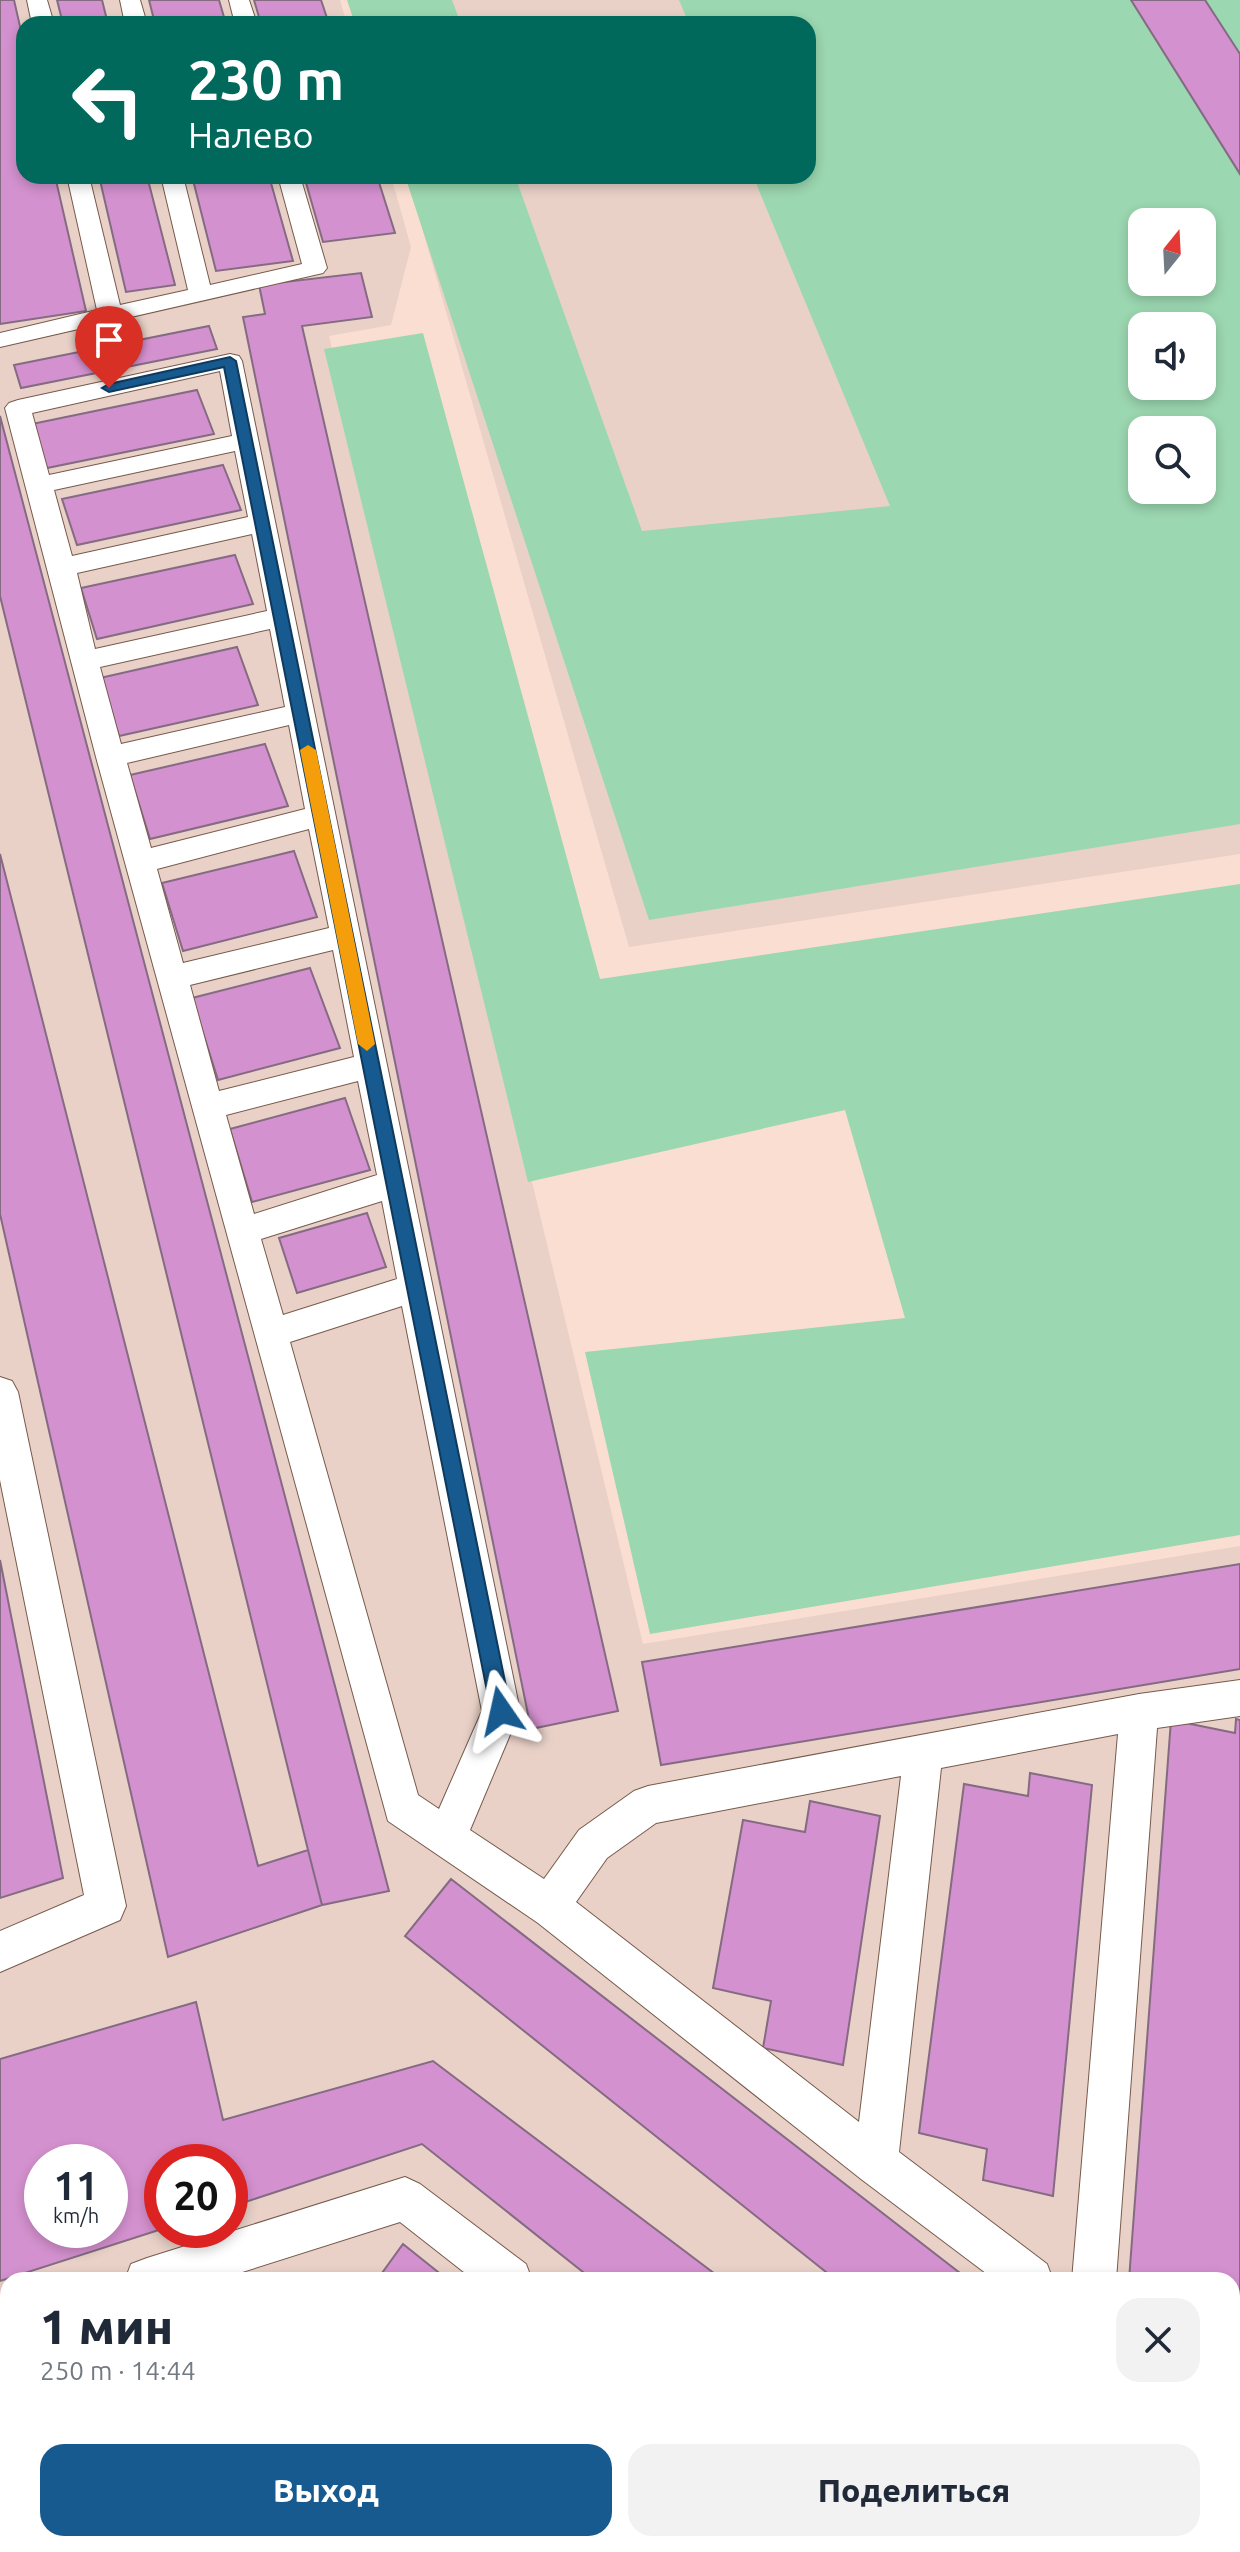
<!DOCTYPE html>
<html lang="ru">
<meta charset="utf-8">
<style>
:root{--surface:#fff;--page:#f2f2f3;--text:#1f2937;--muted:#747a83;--accent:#175a8f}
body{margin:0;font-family:Ubuntu,sans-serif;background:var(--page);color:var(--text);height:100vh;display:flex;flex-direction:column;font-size:30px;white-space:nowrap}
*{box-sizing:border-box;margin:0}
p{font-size:26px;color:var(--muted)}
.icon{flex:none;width:44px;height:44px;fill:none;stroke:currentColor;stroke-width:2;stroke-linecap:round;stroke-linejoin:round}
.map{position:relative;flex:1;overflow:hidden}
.details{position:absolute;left:0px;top:2272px;width:1240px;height:280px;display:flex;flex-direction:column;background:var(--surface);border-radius:24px 24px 0 0;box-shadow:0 4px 12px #0003}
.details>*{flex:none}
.hud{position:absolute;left:16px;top:16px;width:800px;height:168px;border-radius:24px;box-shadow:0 4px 12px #0003;background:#00695c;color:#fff;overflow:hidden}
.needle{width:52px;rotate:18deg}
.controls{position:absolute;left:1128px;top:208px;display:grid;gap:16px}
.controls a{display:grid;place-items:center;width:88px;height:88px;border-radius:16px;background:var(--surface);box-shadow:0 4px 12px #0003;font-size:40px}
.speed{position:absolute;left:24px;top:2144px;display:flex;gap:16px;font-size:40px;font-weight:700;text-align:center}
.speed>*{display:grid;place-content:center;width:104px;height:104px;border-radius:50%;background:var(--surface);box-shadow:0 4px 12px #0003;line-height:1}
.speed small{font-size:20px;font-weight:400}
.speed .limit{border:12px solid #d22;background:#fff;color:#111}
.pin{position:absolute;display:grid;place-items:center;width:68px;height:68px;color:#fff;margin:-82px -34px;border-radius:50% 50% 50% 0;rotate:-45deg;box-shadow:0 0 8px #0007}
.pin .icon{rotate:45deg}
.me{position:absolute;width:88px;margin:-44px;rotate:349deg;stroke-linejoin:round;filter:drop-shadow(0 0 6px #0008)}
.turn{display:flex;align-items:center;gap:28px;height:168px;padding:0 40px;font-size:36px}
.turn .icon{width:104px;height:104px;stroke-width:2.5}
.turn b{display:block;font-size:56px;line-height:68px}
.round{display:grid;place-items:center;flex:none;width:84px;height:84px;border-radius:24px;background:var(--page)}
.overview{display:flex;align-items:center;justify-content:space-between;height:136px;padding:0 40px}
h1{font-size:48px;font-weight:800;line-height:60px}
.primary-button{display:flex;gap:16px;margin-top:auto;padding:16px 40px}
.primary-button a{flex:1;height:92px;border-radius:24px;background:var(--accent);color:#fff;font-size:32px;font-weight:800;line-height:92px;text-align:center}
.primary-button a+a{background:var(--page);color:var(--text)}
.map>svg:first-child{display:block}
.industrial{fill:#e9d1c8;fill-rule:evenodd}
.green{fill:#9bd7b0;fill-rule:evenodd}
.building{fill:#d491cf;stroke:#846b82;stroke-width:2;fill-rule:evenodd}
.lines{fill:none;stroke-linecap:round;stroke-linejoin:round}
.lane-casing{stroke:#775a4b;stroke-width:2}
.lane{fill:#fff;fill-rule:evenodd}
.route{fill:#175a8f;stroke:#0f3a5d;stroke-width:2}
.slow{fill:#f59e0b}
</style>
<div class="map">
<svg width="1240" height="2552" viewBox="0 0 1240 2552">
<rect width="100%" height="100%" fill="#faded1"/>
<path class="industrial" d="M0 0H340L347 24H24V176H391L411 247 391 325 329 336 643 1644 1240 1546V2552H0ZM42 2162H110V2230H42ZM162 2162H230V2230H162ZM8 2280H1232V2544H8Z
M356 0H1240V854L629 947 407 176H808V24H363ZM1142 222H1202V282H1142ZM1142 326H1202V386H1142ZM1142 430H1202V490H1142Z"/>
<path class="green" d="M347 0H452L461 24H355Z
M679 0H1240V824L649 920 405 176H515L642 531 890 506 753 176H808V24H689ZM1142 222H1202V282H1142ZM1142 326H1202V386H1142ZM1142 430H1202V490H1142Z
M423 333 600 979 1240 884V1535L650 1634 585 1352 905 1318 845 1110 528 1182 324 349Z"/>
<path class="building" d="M0 0H14L24 44V176H55L86 311 0 324Z
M57 0H102L108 24H63Z
M149 0H219L226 24H155Z
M254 0H321L329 24H261Z
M1131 0H1205L1240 54V174Z
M99 176H147L175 285 126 292Z
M192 176H269L293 261 216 271Z
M304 176H377L395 233 323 242Z
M361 273 372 317 302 326 618 1711 531 1729 243 317 265 314 259 285Z
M209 326 217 349 21 388 14 365Z
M197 390 214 434 47 468 32 424Z
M0 416 389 1891 322 1905 308 1850 0 596Z
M223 465 241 510 77 545 62 499Z
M235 555 253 604 97 639 81 588Z
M237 647 258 705 119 736 100 678Z
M265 744 288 806 150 839 130 775Z
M294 851 317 917 183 951 162 883Z
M0 854 258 1866 308 1850 322 1905 168 1957 0 1214Z
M310 968 340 1048 218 1080 192 998Z
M345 1098 370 1170 252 1202 230 1129Z
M367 1213 386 1267 297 1293 279 1238Z
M0 1560 63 1878 0 1898Z
M1240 1564V1669L661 1765 642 1662Z
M1236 1719 1240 1720V2366L1232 2364V2280H1129L1171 1720 1235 1733Z
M1030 1773 1092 1785 1053 2196 983 2180 987 2149 919 2133 964 1784 1028 1796Z
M810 1801 880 1816 843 2065 763 2048 771 2001 713 1988 743 1820 805 1832Z
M451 1879 969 2280H836L405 1936Z
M196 2002 223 2120 433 2061 723 2280H593L422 2144 230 2207V2162H162V2229L0 2281V2059ZM42 2162H110V2230H42Z
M403 2244 448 2280H377Z
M8 2421V2461L0 2453V2432Z
M1232 2484 1240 2490V2552H1178L1168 2544H1232Z
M98 2544H364L373 2552H107Z
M488 2544H775L785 2552H497Z
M925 2544H1072L1083 2552H935Z"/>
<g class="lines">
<defs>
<path id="lane" d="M27 0H47L54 24H32Z
M120 0H140L147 24H125Z
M229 0H249L257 24H235Z
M67 176H89L120 305 188 290 161 176H183L210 285 302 264 278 176H300L327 268 323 273 0 347V333L97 310Z
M230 354 239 356 242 361 520 1711 470 1830 544 1879 579 1830 634 1791 648 1786 1139 1694 1240 1680V1716L1157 1728 1116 2280H1072L1118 1734 941 1768 899 2152 1047 2264 1053 2280H995L861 2179 538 1923 388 1821 96 757 5 408 9 403 18 400ZM220 371 232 436 49 475 32 413ZM235 451 248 517 72 556 54 490ZM252 534 267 611 95 649 77 573ZM270 629 285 707 121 744 100 667ZM289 725 305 809 151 848 127 763ZM309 829 329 928 183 963 157 869ZM333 950 354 1057 219 1091 190 985ZM358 1081 377 1175 254 1214 226 1115ZM382 1201 397 1279 283 1315 261 1239ZM402 1306 482 1711 439 1809 418 1795 290 1342ZM901 1776 859 2122 576 1902 607 1858 656 1823Z
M0 1377 12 1381 18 1392 126 1906 120 1920 0 1972V1931L84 1895 0 1480Z
M405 2177 420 2184 526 2264 532 2280H474L400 2222 217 2280H125L131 2264 147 2258Z
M8 2302V2346L0 2349V2305Z
M1232 2410 1240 2413V2462L1232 2459Z
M0 2493 8 2496V2544H60L64 2552H11L8 2546 0 2543Z
M406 2544H459L463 2552H410Z
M826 2544H880L884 2552H830Z"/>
</defs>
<use href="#lane" class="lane-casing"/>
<use href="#lane" class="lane"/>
</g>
<path class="route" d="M230 357 236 361 511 1711 508 1718 501 1721 494 1718 491 1711 224 367 109 392 102 388 109 384Z"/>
<path class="slow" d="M308 745 316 750 375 1044 367 1051 358 1044 300 750Z"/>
</svg>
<div class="controls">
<a><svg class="needle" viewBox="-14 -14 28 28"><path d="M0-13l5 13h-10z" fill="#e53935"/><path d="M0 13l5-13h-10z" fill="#747a83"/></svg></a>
<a><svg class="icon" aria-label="sound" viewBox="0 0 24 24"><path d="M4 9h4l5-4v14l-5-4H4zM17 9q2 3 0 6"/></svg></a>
<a><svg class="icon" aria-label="search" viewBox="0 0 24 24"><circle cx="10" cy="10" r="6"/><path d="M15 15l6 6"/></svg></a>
</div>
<div class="speed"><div>11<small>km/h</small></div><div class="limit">20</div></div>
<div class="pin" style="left:109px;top:388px;background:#d93025"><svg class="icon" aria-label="arrive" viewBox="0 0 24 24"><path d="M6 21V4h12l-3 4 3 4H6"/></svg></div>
<svg class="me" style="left:501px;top:1711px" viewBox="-20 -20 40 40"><path d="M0-17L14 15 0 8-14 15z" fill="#175a8f" stroke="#fff" stroke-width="4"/></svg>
<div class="hud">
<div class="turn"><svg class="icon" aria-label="left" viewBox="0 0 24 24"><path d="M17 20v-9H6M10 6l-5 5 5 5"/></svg><div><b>230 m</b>Налево</div></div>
</div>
<section class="details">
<div class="overview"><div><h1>1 мин</h1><p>250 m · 14:44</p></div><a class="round"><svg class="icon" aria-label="close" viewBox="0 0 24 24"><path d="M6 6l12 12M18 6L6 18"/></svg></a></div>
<div class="primary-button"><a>Выход</a><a>Поделиться</a></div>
</section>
</div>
